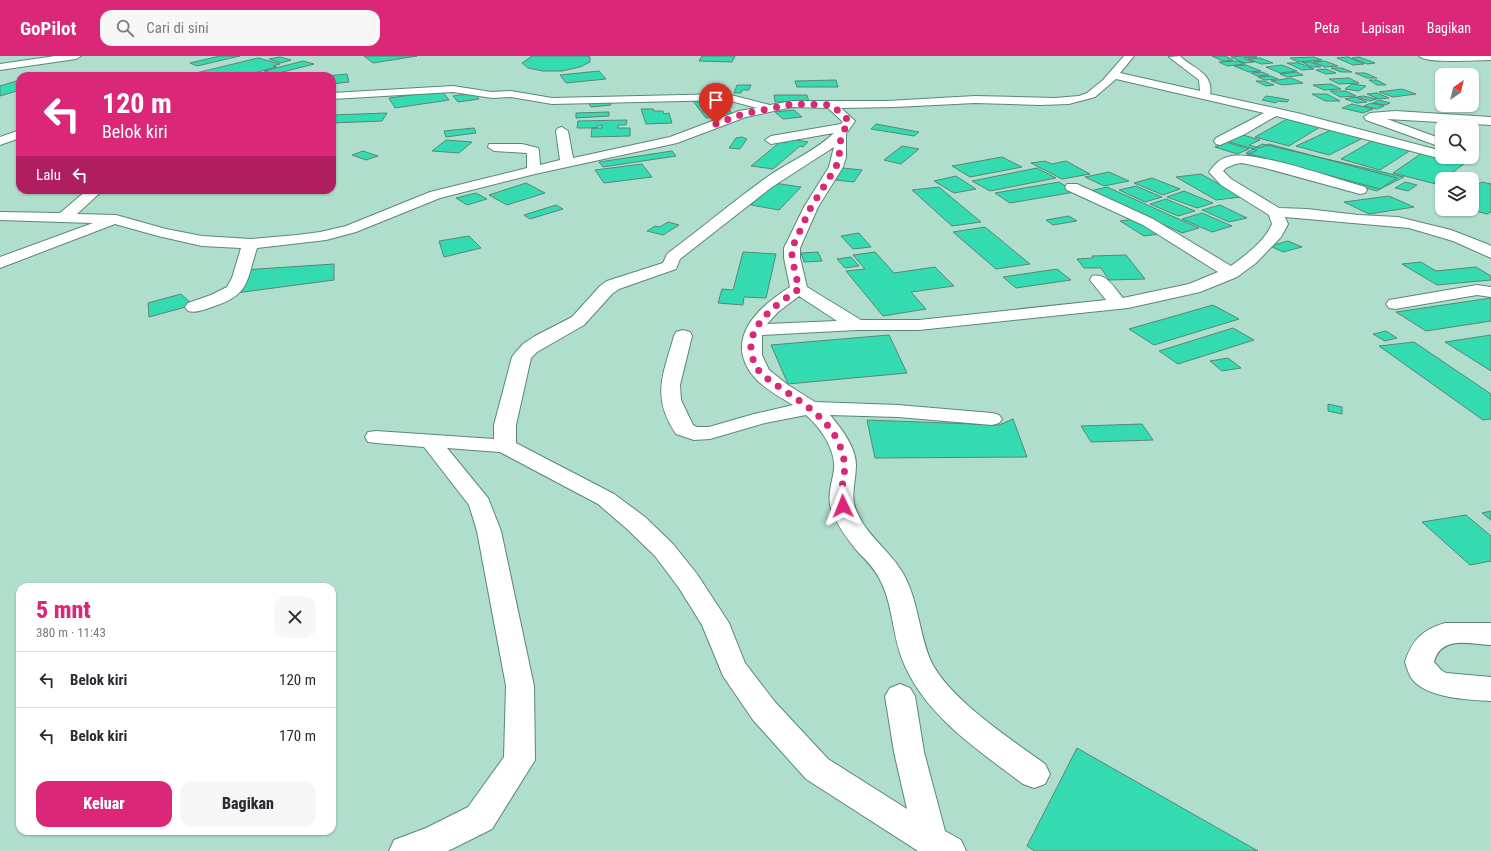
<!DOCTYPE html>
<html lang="id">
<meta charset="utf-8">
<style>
:root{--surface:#fff;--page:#f7f7f7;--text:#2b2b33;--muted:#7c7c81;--line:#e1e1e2;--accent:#db2777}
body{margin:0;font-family:"Roboto Condensed",sans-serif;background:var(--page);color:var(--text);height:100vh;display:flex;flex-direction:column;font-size:15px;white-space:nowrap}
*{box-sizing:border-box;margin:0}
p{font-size:13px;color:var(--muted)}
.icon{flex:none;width:22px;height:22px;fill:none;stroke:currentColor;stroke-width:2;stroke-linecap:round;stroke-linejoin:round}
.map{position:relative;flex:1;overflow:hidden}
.sheet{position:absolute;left:16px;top:527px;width:320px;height:252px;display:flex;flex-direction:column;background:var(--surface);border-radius:12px;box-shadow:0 1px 3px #0004}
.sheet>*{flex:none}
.top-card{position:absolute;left:16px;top:16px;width:320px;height:122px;border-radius:12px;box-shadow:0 1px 3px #0004;background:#db2777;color:#fff;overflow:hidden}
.needle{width:26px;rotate:35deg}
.tools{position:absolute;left:1435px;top:12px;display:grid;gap:8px}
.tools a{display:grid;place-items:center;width:44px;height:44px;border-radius:8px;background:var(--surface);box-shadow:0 1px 3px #0004;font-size:20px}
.pin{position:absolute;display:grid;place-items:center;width:34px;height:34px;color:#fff;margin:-41px -17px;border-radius:50% 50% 50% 0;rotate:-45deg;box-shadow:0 0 4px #0007}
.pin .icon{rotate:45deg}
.me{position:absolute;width:44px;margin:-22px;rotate:358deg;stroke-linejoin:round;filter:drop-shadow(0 0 3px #0008)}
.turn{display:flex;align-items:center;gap:14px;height:84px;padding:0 20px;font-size:18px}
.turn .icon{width:52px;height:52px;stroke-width:2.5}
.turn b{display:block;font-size:28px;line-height:34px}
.then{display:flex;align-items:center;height:38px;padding:0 20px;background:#0003;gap:8px;font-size:15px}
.round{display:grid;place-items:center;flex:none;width:42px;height:42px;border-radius:12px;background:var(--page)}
.overview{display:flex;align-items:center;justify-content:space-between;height:68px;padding:0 20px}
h1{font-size:24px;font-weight:800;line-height:30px;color:var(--accent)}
.button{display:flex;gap:8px;margin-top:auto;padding:8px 20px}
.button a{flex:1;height:46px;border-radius:12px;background:var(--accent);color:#fff;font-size:16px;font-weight:800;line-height:46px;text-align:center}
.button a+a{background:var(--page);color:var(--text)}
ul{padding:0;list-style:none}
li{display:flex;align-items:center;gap:12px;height:56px;padding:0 20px;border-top:1px solid var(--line)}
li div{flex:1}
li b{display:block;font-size:15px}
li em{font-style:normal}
header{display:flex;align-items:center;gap:24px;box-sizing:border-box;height:56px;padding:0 20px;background:var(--accent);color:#fff}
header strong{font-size:19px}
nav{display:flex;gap:22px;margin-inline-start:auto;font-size:14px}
.search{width:280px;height:36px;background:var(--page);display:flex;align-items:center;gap:10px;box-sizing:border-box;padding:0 14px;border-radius:12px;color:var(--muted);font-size:15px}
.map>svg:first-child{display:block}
.building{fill:#35dbb0;stroke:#5a8577}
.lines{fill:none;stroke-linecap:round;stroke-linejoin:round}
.minor-casing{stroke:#5b8778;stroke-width:2}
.minor{fill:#fff;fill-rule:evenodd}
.route{stroke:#db2777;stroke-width:7;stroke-dasharray:0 12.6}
</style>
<header>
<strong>GoPilot</strong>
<div class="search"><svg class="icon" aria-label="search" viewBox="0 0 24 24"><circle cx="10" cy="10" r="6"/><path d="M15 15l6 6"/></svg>Cari di sini</div>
<nav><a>Peta</a><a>Lapisan</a><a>Bagikan</a></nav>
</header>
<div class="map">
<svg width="1491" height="795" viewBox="0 0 1491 795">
<rect width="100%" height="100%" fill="#b0decd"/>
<path class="building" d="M220 0H240L197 10 190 7Z
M364 0H417L373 7Z
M532 0H587L590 1V6L580 11 562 15H543L528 12 522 7Z
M702 0H735L732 6 699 5Z
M1212 0H1225L1233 4 1223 5Z
M1241 0H1254L1257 1 1244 2 1254 6 1244 7 1231 1Z
M280 1 291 4 281 7 269 3Z
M1314 1 1322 4 1298 6 1290 2Z
M1348 1 1364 8 1353 9 1337 2Z
M1359 1 1375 7 1367 8 1352 2Z
M258 2 280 8 273 10 277 11 243 20H206L196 17Z
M1260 2 1273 7 1261 8 1248 3Z
M303 5 314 8 275 18 264 15Z
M1237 5 1245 8 1227 10 1219 6Z
M1325 5 1338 10 1325 11 1313 6Z
M1302 6H1311L1321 11H1311Z
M1287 7H1299L1314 13 1302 14Z
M1246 9 1261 15 1249 16 1234 10Z
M1282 9 1297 15 1280 17 1266 11Z
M1331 12H1342L1352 16H1341Z
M1326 13 1336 17 1326 18 1316 14Z
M599 15 606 23 566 27 560 19Z
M1262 16 1269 19 1257 20 1251 17Z
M1296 16 1303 19 1287 21 1280 18Z
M1355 17H1365L1377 22H1367Z
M347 18 349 26 332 28V20H327Z
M1271 20 1278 23 1265 24 1258 21Z
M1291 22 1303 27 1282 29 1271 25Z
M1349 22 1359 27 1339 28 1329 23Z
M20 24V34L0 40V30Z
M836 24 838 31H797L795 25Z
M1369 24H1377L1386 29H1377Z
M1256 25H1264L1274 29 1266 30Z
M1331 28 1341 33 1324 34 1313 29Z
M1352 28 1366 30 1359 35 1345 33Z
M737 29H751L749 34H742L741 37H734Z
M1402 33 1416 38 1393 41 1379 36Z
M442 35 449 44 395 52 389 42Z
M1330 35H1346L1356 40 1340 41Z
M474 37 479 43 458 46 453 40Z
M1377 37 1389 42 1379 43 1367 38Z
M1312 38H1327L1340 45H1325Z
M774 39H807L809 46H775Z
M1266 40 1280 42 1289 44 1287 46 1278 45 1276 47 1262 44Z
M1363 40 1377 43 1370 45 1357 41Z
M1355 41 1367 46 1357 47 1345 43Z
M720 42 733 59 706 62 693 45Z
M608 44 611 49 591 51 588 46Z
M1379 44 1390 47 1385 49 1373 47Z
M1371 47 1384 50 1377 53 1364 50Z
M1352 48 1373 53 1363 57 1342 52Z
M641 53H653L654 55H663L664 58 669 57 672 67 646 68Z
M794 54 802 61 783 63 775 56Z
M609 56V60L576 62V57Z
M387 57 382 65 332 67V59Z
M1287 63 1320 71 1289 90 1255 81Z
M627 64 626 69H618V72H630V80L591 81 592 72H602V69L597 70V72H577L578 65Z
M876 68 919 76 914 80 871 73Z
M474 72 476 77 446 81 444 75Z
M1331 74 1363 82 1329 99 1296 90Z
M1240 78 1260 84 1249 89 1259 92 1269 88 1397 122 1377 135 1247 99 1257 94 1226 85Z
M736 82 742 81 747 83 740 93 729 92Z
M791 83 808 86 803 91 800 90 773 113 751 110 780 86 786 87Z
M446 84 472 86 459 97 432 95Z
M1372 85 1411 94 1380 114 1341 103Z
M1226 86 1249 93 1237 98 1215 91Z
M1262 88 1404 121 1380 133 1246 97Z
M902 90 919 93 901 108 884 104Z
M363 95 378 100 366 104 352 99Z
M672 95 676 100 603 111 599 106Z
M1422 97 1464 108 1436 128 1393 117Z
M1002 101 1022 111 970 121 952 110Z
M1045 105 1052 108 1066 105 1090 118 1062 123 1031 107Z
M642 108 652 121 604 127 595 114Z
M843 112 862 114 854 126 835 124Z
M1037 112 1056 122 990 135 972 125Z
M1109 116 1129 125 1104 130 1085 121Z
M1201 118 1241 141 1216 144 1176 121Z
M956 120 976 133 954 137 934 125Z
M1152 122 1180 133 1163 139 1134 127Z
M1059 126 1075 136 1010 147 995 137Z
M1405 126 1417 129 1408 135 1395 132Z
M1482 126 1491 128V156L1487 158 1468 153H1472V132Z
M526 127 545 137 507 149 489 139Z
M774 127 801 131 779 154 751 149Z
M1136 130 1162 141 1145 146 1119 134Z
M939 131 981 166 952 170 912 134Z
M1107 131 1199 172 1182 177 1090 135Z
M1184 135 1213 147 1197 152 1167 141Z
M476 137 487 143 467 149 456 142Z
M1389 140 1414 151 1369 158 1344 146Z
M1166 143 1195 155 1178 160 1150 148Z
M556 149 563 153 530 163 524 159Z
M1220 149 1247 162 1229 166 1202 154Z
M1202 157 1232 170 1212 176 1182 163Z
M1069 160 1077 165 1053 169 1046 164Z
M1136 163 1160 178 1144 180 1120 165Z
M668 166 679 169 663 179 647 175 655 170 660 171Z
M985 171 1030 208 996 213 953 176Z
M859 177 871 191 853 193 841 180Z
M469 180 481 192 444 201 439 185Z
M1288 185 1302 191 1283 196 1270 190Z
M743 196 776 198 766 242 744 241 743 249 718 247 722 233 733 234Z
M818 196 822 205 804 206 801 197Z
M875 196 894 217 935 211 954 230 911 236 926 253 883 260 846 215 865 213 853 199Z
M1126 199 1145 223 1109 224 1101 212H1084L1077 203 1093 202 1092 200Z
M851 201 859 210 845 212 837 203Z
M1421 206 1436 215 1476 211 1491 220V224L1437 229 1402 208Z
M334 208V224L236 237 243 214Z
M1057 213 1071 224 1016 232 1003 221Z
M181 238 193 249 149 261 148 247Z
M1491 242V265L1426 275 1396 256Z
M1213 249 1239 263 1154 289 1129 273Z
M1233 272 1254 284 1178 308 1159 295Z
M1386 275 1397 282 1385 285 1373 278Z
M889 279 907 317 788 328 771 289Z
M1491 279V315L1445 286Z
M1414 286 1491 338V363L1483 364 1379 290Z
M1228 302 1241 312 1222 315 1210 305Z
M1328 348 1342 351V358L1328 355Z
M1013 363 1027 401 875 402 867 364 999 369Z
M1142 368 1153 384 1091 386 1081 370Z
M1491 455V464L1482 457Z
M1466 459 1491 480V505L1470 509 1422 466Z
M1077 692 1258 795H1035L1027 790Z"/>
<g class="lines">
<defs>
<path id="minor" d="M55 0H81L76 3 0 14V8Z
M1124 0H1134L1120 17 1200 35 1199 24 1169 1 1180 0C1192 12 1214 17 1210 38L1297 57 1442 95V101H1447L1442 103 1276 60 1245 78 1220 89 1216 88 1214 85 1216 82 1264 57 1116 23 1095 41 1069 48 1040 49 975 47 895 51 841 52 855 65 846 78V101L843 111 818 151 800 192V202L807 231 861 264H919L1106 244 1090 224 1092 220C1107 217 1114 232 1123 242L1189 228 1218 216 1143 169 1067 134 1065 131 1067 128H1077L1153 163 1231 210C1246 199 1265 185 1272 168L1269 159 1221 129 1209 116C1215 108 1220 102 1231 100 1257 95 1336 123 1365 131L1367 134 1365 137 1360 138 1265 112 1242 107 1235 108 1226 112 1223 115 1231 123 1279 152 1307 153 1358 159 1398 161 1451 174 1487 188 1491 190V202L1453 185 1409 172 1285 161 1288 168 1281 181 1256 207 1237 221 1200 236 1128 252 919 274H857L762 279V299L769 314 788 329 815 346 898 349 992 357 999 359 1002 363 999 367 992 369 898 361 830 359C841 372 856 391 856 409 856 425 850 439 856 454 866 480 891 495 904 519 918 545 919 576 930 603 947 642 1011 683 1045 708L1050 718 1045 728 1034 732 1023 728C978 694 923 658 902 603 892 577 893 547 879 522 874 512 866 504 858 496 847 483 837 469 831 453 827 439 832 427 834 414 836 394 821 372 806 359L765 367 710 383 694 384 676 378C651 341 663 319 674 280L676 276 683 274 690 276 692 280 680 329 681 344 693 369 697 371H709L754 358 793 349C780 341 765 333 755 322 722 284 758 251 790 231L784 202V192L804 151 829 111 834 91 772 131 680 203 676 213 619 233 612 238 584 269 537 296 531 302 516 369V387L614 438 645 461 673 488 697 518 729 567 745 607 775 646 828 703 907 753 894 696 885 640 890 632 900 628 910 632 915 640 924 696 945 775 961 784 966 795H918L806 723 753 664 723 620 702 569 679 532 655 500 627 473 598 448 500 396 447 392 488 442 501 475 534 630 535 704 492 773 448 795H389L394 784 426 772 468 751 504 701 506 630 477 475 469 449 424 391 376 387 368 386 365 381 368 376 376 375 494 383V369L512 301 515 297 523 288 535 280 572 261 600 230 607 225 663 207 667 198C702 172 735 144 770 119 791 105 815 95 834 77L771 88 765 84 771 80 841 68 843 66 828 52 793 51 746 61 677 87 535 118 440 142 356 176 326 184 257 192C246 226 250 239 212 251 203 254 196 257 188 255L185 251 188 247 211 239 227 231 232 222 241 192 202 190 158 180 115 168 0 212V201L93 167 0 164V156L60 157 87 134H103L77 158 116 159 166 173 202 180 251 183 297 179 320 176 346 170 430 136 527 112V97L494 95 488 91 489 88H522L538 92 539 95 540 109 560 104 556 75 558 72 562 71 568 75 573 102 670 81 739 55 757 52 727 44 552 48 511 41 492 42 453 36 332 43V37L453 30 492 36 511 35 552 42 727 38 770 49 793 45H887L975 40 1055 42 1079 40 1087 37 1103 24ZM799 240 837 265 767 268 778 256Z
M1419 0H1491V4C1478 4 1426 8 1419 0Z
M1395 55 1491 61V69L1387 63 1442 83 1441 91 1366 64 1364 61 1370 57Z
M20 74V82L0 89V81Z
M1477 229 1491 231V241L1477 239 1395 253 1389 252 1386 248 1389 244 1395 243Z
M1445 567H1491V589C1469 588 1441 579 1434 606L1441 614 1446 617 1491 621V645C1469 644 1426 642 1412 623 1409 619 1407 612 1405 606 1412 584 1422 574 1445 567Z"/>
</defs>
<use href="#minor" class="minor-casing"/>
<use href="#minor" class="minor"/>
</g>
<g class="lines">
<path class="route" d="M716 68 743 58 793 48 832 49 849 65 841 80 839 101 836 111 811 151 792 192V202L799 233C769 253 733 280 761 318 793 343 836 360 844 404 847 420 838 434 843 450"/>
</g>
</svg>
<div class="tools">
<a><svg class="needle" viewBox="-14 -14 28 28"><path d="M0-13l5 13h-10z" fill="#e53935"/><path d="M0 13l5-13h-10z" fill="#7c7c81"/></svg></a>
<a><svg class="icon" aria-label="search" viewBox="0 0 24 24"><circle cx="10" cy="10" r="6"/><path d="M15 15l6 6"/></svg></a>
<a><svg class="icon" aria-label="layers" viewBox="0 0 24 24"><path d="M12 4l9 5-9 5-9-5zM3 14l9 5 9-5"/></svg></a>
</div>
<div class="pin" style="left:716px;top:68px;background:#d93025"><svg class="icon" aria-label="arrive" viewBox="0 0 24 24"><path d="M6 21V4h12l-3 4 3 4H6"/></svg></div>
<svg class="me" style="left:843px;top:450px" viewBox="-20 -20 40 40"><path d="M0-17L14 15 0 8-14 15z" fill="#db2777" stroke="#fff" stroke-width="4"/></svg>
<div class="top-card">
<div class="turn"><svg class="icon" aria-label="left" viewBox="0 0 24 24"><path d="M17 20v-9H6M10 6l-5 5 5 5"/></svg><div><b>120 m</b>Belok kiri</div></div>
<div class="then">Lalu<svg class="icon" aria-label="left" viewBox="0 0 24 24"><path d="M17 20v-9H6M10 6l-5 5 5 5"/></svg></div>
</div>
<section class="sheet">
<div class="overview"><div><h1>5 mnt</h1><p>380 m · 11:43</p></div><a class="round"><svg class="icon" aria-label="close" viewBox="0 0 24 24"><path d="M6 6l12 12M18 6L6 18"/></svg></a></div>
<ul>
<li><svg class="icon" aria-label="left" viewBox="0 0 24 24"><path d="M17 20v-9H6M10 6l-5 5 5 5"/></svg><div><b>Belok kiri</b></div><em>120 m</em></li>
<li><svg class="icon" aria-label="left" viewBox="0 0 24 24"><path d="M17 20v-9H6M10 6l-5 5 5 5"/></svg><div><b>Belok kiri</b></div><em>170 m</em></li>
</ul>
<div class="button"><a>Keluar</a><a>Bagikan</a></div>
</section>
</div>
